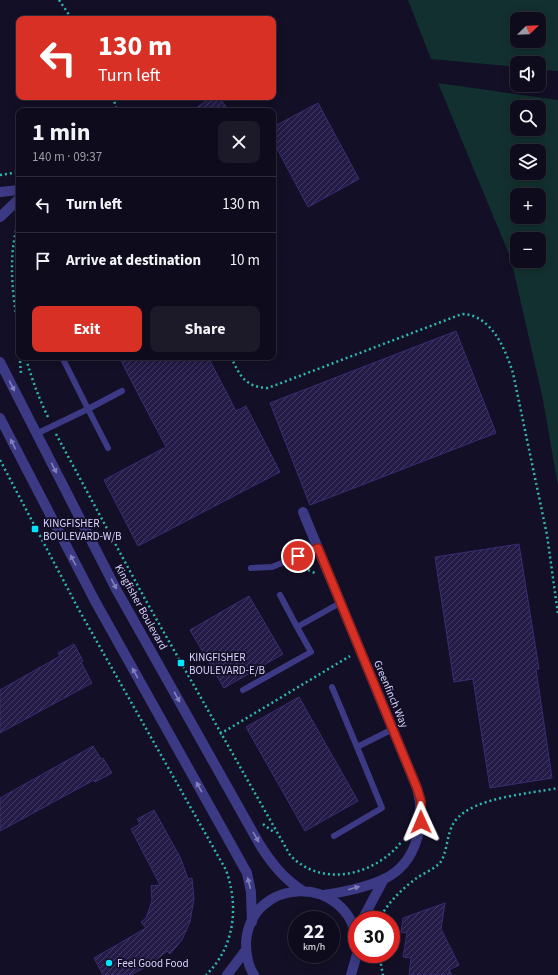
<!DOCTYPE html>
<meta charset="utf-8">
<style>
:root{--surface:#0e0b1c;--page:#1c1929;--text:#f1f3f6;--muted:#9b9ba3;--line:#2e2b3b;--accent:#d93025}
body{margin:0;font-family:"Source Sans 3",sans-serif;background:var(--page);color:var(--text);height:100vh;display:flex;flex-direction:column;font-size:15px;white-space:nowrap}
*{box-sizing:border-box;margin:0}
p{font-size:13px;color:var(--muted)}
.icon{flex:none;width:22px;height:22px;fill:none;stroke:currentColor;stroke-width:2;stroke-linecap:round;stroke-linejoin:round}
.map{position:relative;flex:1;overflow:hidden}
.panel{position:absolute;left:16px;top:108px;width:260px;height:252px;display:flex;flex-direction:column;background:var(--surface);border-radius:8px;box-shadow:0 2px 10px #0003,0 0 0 1px var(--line)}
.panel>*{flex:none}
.hud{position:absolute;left:16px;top:16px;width:260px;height:84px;border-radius:8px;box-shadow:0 2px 10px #0003,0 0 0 1px var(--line);background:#d93025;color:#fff;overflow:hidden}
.needle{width:26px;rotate:67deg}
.tools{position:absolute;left:510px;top:12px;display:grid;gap:8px}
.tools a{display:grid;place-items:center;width:36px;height:36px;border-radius:8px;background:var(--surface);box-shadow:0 2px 10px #0003,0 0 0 1px var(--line);font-size:20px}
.speed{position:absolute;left:288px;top:911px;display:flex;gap:8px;font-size:20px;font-weight:700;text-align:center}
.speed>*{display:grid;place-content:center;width:52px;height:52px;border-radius:50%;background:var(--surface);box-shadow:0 2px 10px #0003,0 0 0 1px var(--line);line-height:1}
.speed small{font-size:10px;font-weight:400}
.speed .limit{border:6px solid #d22;background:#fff;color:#111}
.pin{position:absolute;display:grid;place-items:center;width:34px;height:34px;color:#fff;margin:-17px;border:2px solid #fff;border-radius:50%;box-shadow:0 1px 4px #0007}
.me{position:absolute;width:44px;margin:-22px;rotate:359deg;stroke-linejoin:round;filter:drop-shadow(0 0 3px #0008)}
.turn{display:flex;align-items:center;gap:14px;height:84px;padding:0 16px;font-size:18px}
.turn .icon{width:52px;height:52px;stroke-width:2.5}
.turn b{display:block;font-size:28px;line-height:34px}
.round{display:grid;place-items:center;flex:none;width:42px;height:42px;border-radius:8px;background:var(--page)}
.summary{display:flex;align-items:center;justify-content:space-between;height:68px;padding:0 16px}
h1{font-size:24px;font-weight:700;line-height:30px}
.cta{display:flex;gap:8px;margin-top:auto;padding:8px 16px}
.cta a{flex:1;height:46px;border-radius:8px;background:var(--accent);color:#fff;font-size:16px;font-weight:700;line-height:46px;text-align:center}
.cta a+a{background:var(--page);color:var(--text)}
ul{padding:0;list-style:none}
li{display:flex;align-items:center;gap:12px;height:56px;padding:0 16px;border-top:1px solid var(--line)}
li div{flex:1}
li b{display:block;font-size:15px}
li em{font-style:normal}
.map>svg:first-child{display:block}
.grass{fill:#12302f;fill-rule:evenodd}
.building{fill:url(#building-hatch);stroke:#3b2d73}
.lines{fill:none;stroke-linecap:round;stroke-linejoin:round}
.path{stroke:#2fb8b0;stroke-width:2.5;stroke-dasharray:2 3;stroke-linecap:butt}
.lane{stroke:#3d3a85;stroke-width:6}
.street{stroke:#3d3a85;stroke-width:10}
.oneway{fill:#837fbc}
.route-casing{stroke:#8d1f18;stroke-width:10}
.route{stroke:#d93025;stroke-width:7}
.poi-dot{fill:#00e5ff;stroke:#130f26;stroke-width:1.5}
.labels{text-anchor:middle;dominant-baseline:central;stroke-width:3.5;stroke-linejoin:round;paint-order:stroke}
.poi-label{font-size:11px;fill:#d9d4ff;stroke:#130f26;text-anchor:start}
.street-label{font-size:11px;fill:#d9d4ff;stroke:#130f26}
</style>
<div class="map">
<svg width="558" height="975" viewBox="0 0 558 975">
<defs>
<pattern id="building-hatch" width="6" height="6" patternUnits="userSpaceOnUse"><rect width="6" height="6" fill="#241b47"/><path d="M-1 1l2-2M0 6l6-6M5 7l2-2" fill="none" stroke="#433b63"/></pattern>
</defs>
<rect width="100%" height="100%" fill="#130f26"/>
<path class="grass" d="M408 0H558V71L539 70V63H517V67L431 59ZM517 19H539V41H517Z
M438 83 558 100V486L543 400 511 259ZM517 107H539V129H517ZM517 151H539V173H517ZM517 195H539V217H517ZM517 239H539V261H517Z"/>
<path class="building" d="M212 97H219L229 111H192Z
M318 103 359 179 308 207 273 141V127Z
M456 331 496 433 310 505 270 403Z
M119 357H208L236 411 246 406 280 472 138 546 104 480 166 447Z
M519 544 539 669H536L552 778 490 788 473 679 454 682 435 557Z
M249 596 283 654 224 688 190 630Z
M74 644 83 661 81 662 92 683 0 733V690L60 656 58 653Z
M299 697 358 801 305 831 246 727Z
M93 746 101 759 103 758 112 773 95 782 94 780 0 831V798Z
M154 810 181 859 188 879 192 878 194 899 190 922 182 940 170 954 167 951 151 964 131 975H103L94 958 146 928 141 922 146 918 152 901 151 886 160 885 131 829 140 824 137 819Z
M445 903 441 929 459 965 449 970 452 975H409L411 958 403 957 407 933 401 932 403 918Z"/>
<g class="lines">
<path class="path" d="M59 0 72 19
M113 97 117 111
M0 175 19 172
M19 221C0 273 23 368 49 419
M231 357C240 376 245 387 268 388L462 314C492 315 505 349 513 373L547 535 558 614
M20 361 21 374
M56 434 145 599 290 855C322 889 376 875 402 841
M0 460 79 610 226 870C239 906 235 947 206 975
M301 564 303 568 315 573
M220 734 350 656
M263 824 275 833
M379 920C387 903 403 888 418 877 425 873 433 869 439 864 448 854 446 833 455 821 473 797 529 794 558 788
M379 954 383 975"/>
<path class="lane" d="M36 434 88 409 62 357
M108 448 88 409 122 391
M251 568 272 567 318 548
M280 595 297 627
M332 687 357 747 393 729
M243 690 311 652 297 627 340 603
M334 836 382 808 357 747"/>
<path class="street" d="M0 192 19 190
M0 217 19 199
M0 362 116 589 260 845C272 864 284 879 303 891
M0 418 95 601 247 873 251 892 252 922
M303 512 417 788C426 821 418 863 384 879 366 888 343 892 324 895
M362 920 384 879
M227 975 246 950
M254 975C248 966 246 954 246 943 250 876 348 873 357 941
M351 975 357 954"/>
</g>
<defs><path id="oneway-solid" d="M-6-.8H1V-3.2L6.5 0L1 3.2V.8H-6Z"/></defs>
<g class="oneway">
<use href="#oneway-solid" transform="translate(12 386) rotate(63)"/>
<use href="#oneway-solid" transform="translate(13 444) rotate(-116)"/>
<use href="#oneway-solid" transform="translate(54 468) rotate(63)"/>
<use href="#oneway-solid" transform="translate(73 560) rotate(-118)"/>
<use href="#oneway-solid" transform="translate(114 584) rotate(62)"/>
<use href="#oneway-solid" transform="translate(135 673) rotate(-119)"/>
<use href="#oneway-solid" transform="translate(177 697) rotate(61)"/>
<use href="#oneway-solid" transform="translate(199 787) rotate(-119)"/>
<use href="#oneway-solid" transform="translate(256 837) rotate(60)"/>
<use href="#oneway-solid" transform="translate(249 883) rotate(-104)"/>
<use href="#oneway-solid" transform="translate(354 888) rotate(-16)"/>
</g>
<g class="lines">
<defs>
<path id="route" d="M298 556 318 548 417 788 421 801V822"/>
</defs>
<use href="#route" class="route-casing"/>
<use href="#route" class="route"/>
</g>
<g class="poi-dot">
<rect x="31" y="525" width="8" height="8" rx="2"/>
<rect x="177" y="659" width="8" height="8" rx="2"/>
<circle cx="109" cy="963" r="4"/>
</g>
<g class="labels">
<g class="poi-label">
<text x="43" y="523">KINGFISHER<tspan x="43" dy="13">BOULEVARD-W/B</tspan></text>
<text x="189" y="657">KINGFISHER<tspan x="189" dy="13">BOULEVARD-E/B</tspan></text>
<text x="117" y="963">Feel Good Food</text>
</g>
<g class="street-label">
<text transform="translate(141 607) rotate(61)">Kingfisher Boulevard</text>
<text transform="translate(391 694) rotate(67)">Greenfinch Way</text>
</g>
</g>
</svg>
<div class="tools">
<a><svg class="needle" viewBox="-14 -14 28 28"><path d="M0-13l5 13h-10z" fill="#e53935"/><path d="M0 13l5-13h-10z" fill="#9b9ba3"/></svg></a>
<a><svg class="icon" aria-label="sound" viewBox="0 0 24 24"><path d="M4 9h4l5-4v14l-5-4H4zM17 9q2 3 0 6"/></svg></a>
<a><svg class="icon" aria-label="search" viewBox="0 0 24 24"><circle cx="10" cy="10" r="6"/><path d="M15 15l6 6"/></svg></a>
<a><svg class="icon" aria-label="layers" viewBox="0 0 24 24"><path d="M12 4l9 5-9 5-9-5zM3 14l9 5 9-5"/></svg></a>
<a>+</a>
<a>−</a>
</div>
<div class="speed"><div>22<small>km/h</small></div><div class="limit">30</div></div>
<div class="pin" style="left:298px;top:556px;background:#d93025"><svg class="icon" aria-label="arrive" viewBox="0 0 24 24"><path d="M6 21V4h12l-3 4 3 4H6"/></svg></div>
<svg class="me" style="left:421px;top:822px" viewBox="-20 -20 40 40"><path d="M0-17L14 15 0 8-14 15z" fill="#d93025" stroke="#fff" stroke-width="4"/></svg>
<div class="hud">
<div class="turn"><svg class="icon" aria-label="left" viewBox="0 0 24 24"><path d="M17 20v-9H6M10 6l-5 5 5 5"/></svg><div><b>130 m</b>Turn left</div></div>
</div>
<section class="panel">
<div class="summary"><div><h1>1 min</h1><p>140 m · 09:37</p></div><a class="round"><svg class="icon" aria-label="close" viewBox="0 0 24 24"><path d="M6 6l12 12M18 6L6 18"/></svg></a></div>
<ul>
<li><svg class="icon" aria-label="left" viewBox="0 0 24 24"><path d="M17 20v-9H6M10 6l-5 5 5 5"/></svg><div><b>Turn left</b></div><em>130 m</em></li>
<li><svg class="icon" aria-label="arrive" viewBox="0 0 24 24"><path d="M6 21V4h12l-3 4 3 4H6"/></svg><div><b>Arrive at destination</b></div><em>10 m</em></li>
</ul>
<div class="cta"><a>Exit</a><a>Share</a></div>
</section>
</div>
